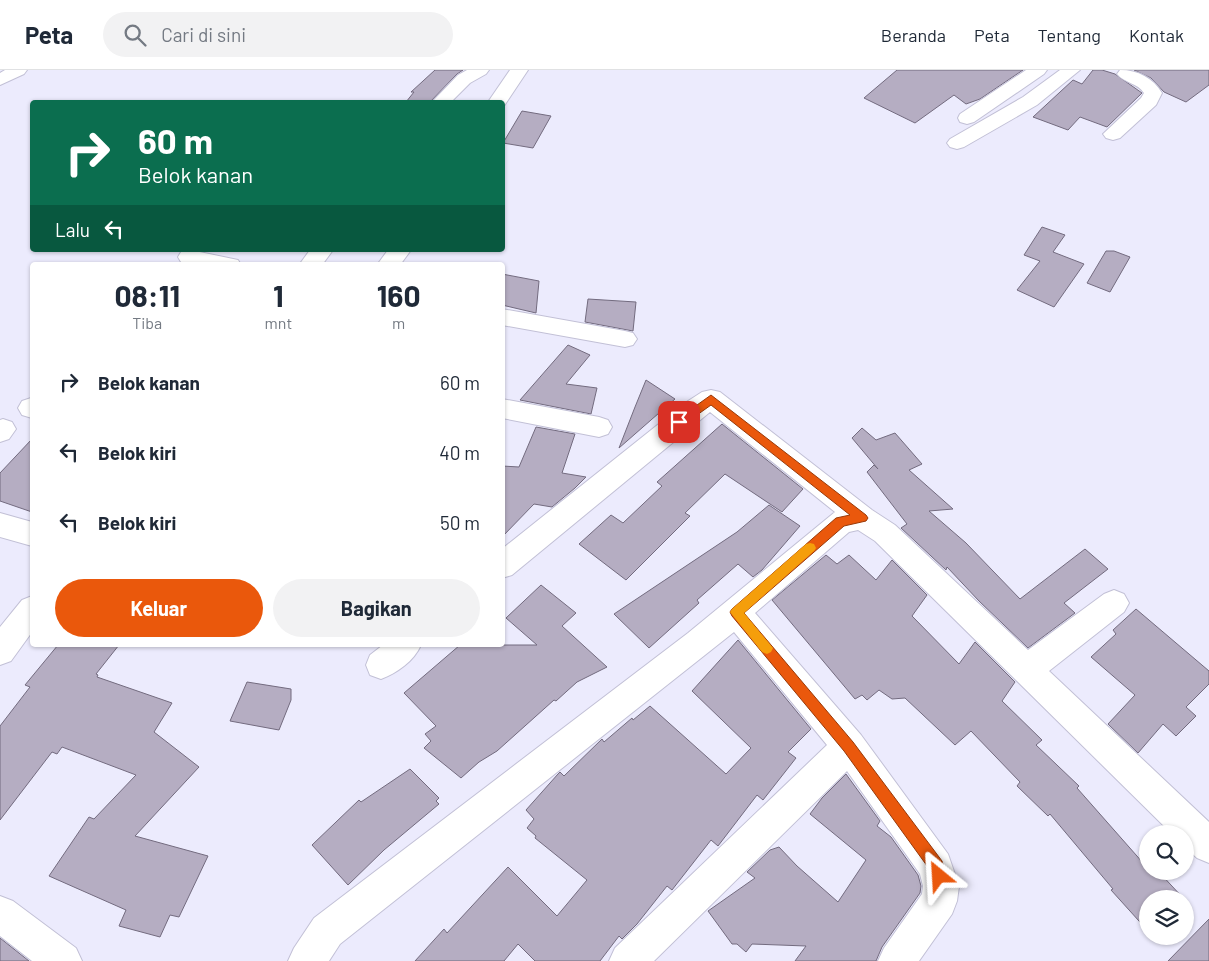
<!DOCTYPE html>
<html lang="id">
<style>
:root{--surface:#fff;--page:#f2f2f3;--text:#1f2937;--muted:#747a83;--line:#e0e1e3;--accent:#ea580c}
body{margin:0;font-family:Barlow,sans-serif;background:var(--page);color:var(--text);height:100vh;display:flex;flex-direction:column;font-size:19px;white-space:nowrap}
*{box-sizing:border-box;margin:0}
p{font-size:16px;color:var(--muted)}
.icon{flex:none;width:28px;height:28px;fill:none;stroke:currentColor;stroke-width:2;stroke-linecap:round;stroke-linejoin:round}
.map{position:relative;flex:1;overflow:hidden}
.drawer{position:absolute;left:30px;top:192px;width:475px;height:385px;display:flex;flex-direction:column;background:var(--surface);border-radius:5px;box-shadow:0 1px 4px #0004}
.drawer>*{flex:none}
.banner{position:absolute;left:30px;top:30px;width:475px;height:152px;border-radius:5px;box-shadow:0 1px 4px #0004;background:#0b6e4f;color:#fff;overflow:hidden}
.fabs{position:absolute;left:1139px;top:755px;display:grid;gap:10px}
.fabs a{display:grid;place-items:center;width:55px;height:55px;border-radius:50%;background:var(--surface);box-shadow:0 1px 4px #0004;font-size:25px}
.pin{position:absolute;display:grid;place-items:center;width:42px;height:42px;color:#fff;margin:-21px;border-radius:10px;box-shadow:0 2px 8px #0006}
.me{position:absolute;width:55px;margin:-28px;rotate:333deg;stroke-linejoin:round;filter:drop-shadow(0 0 4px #0008)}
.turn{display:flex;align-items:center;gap:18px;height:105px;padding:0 25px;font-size:22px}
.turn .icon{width:65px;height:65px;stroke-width:2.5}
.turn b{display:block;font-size:35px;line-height:42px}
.then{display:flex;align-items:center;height:48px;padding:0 25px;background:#0003;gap:10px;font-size:19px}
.eta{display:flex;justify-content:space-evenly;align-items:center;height:85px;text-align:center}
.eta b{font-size:30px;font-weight:700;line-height:35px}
.primary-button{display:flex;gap:10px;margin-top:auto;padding:10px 25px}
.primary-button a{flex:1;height:58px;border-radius:30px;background:var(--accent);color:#fff;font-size:20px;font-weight:700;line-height:58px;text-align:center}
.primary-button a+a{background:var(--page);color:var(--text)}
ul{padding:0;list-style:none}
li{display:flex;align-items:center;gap:15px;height:70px;padding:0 25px}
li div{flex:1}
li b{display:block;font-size:19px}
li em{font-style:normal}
header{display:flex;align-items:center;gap:30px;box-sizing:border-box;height:70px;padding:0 25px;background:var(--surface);border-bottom:1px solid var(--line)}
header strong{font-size:24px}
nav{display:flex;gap:28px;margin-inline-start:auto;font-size:18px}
.search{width:350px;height:45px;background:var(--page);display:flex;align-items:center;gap:12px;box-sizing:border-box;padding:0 18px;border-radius:28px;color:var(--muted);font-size:19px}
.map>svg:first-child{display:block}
.building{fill:#b5adc2;stroke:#736b7f}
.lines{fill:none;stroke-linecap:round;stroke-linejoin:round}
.minor-casing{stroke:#c2c0d6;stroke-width:2}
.minor{fill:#fff;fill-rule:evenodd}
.route{fill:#ea580c;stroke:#983908}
.slow{fill:#f59e0b}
</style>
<header>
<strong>Peta</strong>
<div class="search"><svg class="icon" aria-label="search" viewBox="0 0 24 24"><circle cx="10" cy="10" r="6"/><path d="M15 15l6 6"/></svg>Cari di sini</div>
<nav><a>Beranda</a><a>Peta</a><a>Tentang</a><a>Kontak</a></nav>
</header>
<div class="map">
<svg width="1209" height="891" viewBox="0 0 1209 891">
<rect width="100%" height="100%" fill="#ecebfd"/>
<path class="building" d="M435 0H463L457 4 430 32H406L414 22H411Z
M897 0H1023L980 29 966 34 954 25 915 53 864 28Z
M1093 0H1102L1115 4 1142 23 1107 57 1080 47 1068 60 1033 47 1073 10 1082 14Z
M1134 0H1209V15L1186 32 1164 22 1151 8Z
M522 41 551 46 533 78 503 73Z
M1042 157 1065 165 1053 182 1084 194 1054 237 1017 220 1040 191 1024 185Z
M1106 181H1114L1130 187 1110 222 1087 213Z
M502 204 539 211 536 243 502 235Z
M588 229 636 232 633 261 585 252Z
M568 275 590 285 566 314 597 318 591 344 520 330Z
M646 310 675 329 619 378 635 337Z
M722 354 803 419 782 442 725 404 685 443 690 446 626 510 579 474 611 445 623 453 662 416 657 412Z
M536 357 575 364 562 403 586 407 575 418 552 437 534 434 502 467V396L519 397Z
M862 358 876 370 895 363 922 394 909 400 953 439 929 441 966 473 1020 529 1085 479 1108 499 1064 533 1075 543 1028 578 979 531 947 497 946 500 901 458 907 454 867 402 874 395 878 399 852 368Z
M32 369V442L0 431V403Z
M769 435 800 456 762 500 753 507 738 494 697 530 699 533 649 578 614 544 737 462Z
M826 485 837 494 849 485 876 510 892 490 927 525 912 546 959 594 975 572 1015 612 1002 631 1042 670 1036 675 1079 716 1077 718 1144 794 1148 791V801H1158L1184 829H1148V861L1111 820 1113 819 1050 744 1048 746 1017 716 1020 712 971 661 955 675 905 628 892 629 879 620 867 630 862 625 855 629 772 530Z
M541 515 576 543 562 556 607 597 577 612 556 631 554 630 497 681 479 692 461 708 424 678 431 671 425 664 436 656 404 623 460 575H537L506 548Z
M1136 539 1209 601V614L1186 637 1196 646 1176 666 1163 654 1138 683 1108 654 1135 625 1091 587 1116 564 1113 560Z
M738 570 811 659 788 682 796 688 763 730 757 725 718 776 711 770 672 820 667 816 637 854 622 869 619 866 600 891H535L518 874 504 891H415L444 859 447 863 508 797 557 846 587 810 535 768 536 766 527 758 534 749 526 740 558 704 560 702 564 706 602 669 604 672 632 648 633 650 650 636 726 704 751 678 692 621Z
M58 575H119L96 604 98 605 97 607 172 633 154 662 199 697 135 766 208 786 179 847 170 845 160 867 119 856 126 840 49 806 89 747 94 749 136 705 62 677 57 684 52 682 0 750V656L30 617 25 615Z
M247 612 291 619V630L279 660 230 651Z
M410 699 439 728 436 731 439 734 384 780 348 815 312 775 359 730 361 732Z
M846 704 880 751 877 756 891 767 918 805 921 816 920 823 882 877 876 891H795L806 876 752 874 746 882 737 874H732L708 841 755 808 747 802 770 780 779 777 797 796 838 832 866 790 810 744 822 728Z
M1209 849V891H1168Z
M0 868 29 891H0Z"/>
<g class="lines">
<defs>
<path id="minor" d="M5 0H27L24 4 0 15V3Z
M467 0H489L486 4 470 13 451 32H432L458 5Z
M510 0H528L504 36 502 32H488Z
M1026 0H1047L1044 4 974 52 967 54 960 52 958 48 960 44Z
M1060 0H1080L1037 35 964 77 957 79 950 77 947 73 950 69 1023 27Z
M1120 0C1138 0 1153 8 1162 23L1156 35 1120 68 1113 70 1106 68 1103 64 1141 28 1144 23C1138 13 1124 13 1117 4Z
M190 180 238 190 241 195H193L181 192 178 187 181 182Z
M310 180H333L322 195H299Z
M388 180H411L400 195H377Z
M502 239 625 261 633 263 637 269 633 275 625 277 502 255Z
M711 320 720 322 872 440 895 455 1028 580 1104 524 1114 520 1124 524 1129 533 1124 542 1049 601 1209 752V793L1197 788 1185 777V764H1172L875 471 858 460 849 462 755 543 861 665 948 784 959 816 957 831 952 844 919 891H878L884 878 922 824 923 816 920 804 847 701 654 891H609L615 878 827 675 734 562 340 874 329 891H288L294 878 314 848 688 563 835 442 710 342 512 505 502 508V479L685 333 702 322Z
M31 328 32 329V348L22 345 18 338 22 331Z
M502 329 599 347 608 350 612 357 608 364 599 367 502 348Z
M3 349 12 352 16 359 9 369 0 372V350Z
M0 443 32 452V476L0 467Z
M32 526V562L11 591 0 595V557L22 530Z
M383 575H421C414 591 397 603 381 609L370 605 366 595 370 585Z
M0 826 13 831 76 878 82 891H32L0 866Z"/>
</defs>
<use href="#minor" class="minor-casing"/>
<use href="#minor" class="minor"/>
</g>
<path class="route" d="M711 325 866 445 868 448 866 451 844 456 744 543 853 672 942 791 946 806 944 811 939 813 934 811 930 800 844 681 732 546 730 542 732 539 836 448 850 445 711 335 683 355H676L674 352 676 350Z"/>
<path class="slow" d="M810 473 814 474 816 478 814 481 744 543 773 578 771 582 767 584 762 582 730 542 732 539 806 474Z"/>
</svg>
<div class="fabs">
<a><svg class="icon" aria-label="search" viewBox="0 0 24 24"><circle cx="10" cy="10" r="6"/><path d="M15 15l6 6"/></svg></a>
<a><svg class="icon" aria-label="layers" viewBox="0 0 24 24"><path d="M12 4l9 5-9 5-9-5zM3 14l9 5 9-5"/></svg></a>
</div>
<div class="pin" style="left:679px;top:352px;background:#d93025"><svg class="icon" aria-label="arrive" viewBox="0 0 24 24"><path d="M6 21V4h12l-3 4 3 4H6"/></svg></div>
<svg class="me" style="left:939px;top:806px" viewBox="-20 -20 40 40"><path d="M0-17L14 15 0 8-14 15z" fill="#ea580c" stroke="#fff" stroke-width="4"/></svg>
<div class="banner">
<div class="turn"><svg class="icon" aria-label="right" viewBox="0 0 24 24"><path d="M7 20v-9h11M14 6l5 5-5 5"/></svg><div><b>60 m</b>Belok kanan</div></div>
<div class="then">Lalu<svg class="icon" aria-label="left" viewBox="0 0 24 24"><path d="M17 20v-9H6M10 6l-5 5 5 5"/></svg></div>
</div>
<section class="drawer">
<div class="eta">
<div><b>08:11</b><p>Tiba</p></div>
<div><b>1</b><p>mnt</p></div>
<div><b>160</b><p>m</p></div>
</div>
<ul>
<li><svg class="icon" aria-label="right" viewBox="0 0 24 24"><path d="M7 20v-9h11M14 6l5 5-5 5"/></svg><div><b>Belok kanan</b></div><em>60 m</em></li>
<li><svg class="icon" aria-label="left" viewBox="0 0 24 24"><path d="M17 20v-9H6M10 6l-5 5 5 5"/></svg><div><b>Belok kiri</b></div><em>40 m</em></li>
<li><svg class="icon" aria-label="left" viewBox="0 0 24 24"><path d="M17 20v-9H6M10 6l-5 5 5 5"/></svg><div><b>Belok kiri</b></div><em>50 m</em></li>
</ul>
<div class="primary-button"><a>Keluar</a><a>Bagikan</a></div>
</section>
</div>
